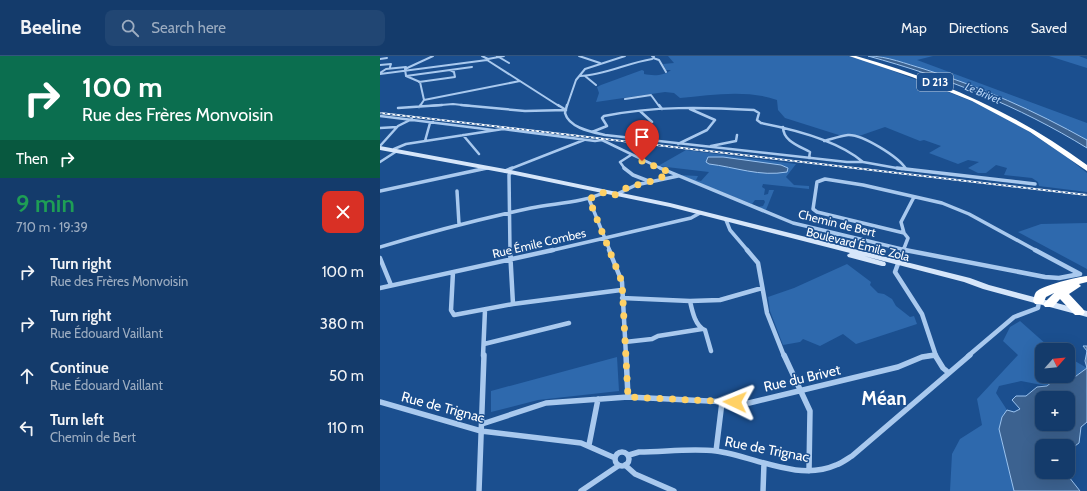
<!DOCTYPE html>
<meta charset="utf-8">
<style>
:root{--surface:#143b6b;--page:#214673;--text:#f1f3f6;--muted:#9dadc1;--line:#33557e}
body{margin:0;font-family:Cabin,sans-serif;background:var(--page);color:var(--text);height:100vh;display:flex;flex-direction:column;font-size:15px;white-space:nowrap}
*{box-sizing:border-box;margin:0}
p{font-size:13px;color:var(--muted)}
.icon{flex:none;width:22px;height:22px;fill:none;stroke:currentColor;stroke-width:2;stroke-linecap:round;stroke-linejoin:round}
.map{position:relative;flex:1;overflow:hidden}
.details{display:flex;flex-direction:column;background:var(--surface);width:380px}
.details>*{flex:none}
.banner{background:#0b6e4f;color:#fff;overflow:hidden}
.needle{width:26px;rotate:63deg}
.controls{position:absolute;left:655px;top:287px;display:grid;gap:8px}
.controls a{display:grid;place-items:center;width:40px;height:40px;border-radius:8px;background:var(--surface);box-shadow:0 4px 16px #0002,0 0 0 1px var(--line);font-size:20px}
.pin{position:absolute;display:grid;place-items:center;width:34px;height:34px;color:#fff;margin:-41px -17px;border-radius:50% 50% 50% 0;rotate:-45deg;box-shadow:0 0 4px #0007}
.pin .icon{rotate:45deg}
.me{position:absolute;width:44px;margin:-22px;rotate:272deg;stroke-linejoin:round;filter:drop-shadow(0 0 3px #0008)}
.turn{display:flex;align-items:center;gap:14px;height:84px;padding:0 16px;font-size:18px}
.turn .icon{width:52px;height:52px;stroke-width:2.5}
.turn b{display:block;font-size:28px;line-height:34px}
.then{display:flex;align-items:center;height:38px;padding:0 16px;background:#0003;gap:8px;font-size:15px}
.round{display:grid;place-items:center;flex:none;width:42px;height:42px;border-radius:8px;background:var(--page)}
.headline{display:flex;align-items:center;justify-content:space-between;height:68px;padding:0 16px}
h1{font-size:24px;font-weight:600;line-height:30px;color:#1e9e55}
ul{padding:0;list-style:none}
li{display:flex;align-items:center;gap:12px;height:52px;padding:0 16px}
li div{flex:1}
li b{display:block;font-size:15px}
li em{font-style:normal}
header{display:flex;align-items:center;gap:24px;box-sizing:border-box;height:56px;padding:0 20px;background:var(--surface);border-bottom:1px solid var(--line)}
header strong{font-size:19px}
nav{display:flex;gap:22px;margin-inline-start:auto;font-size:14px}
.search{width:280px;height:36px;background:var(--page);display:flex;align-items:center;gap:10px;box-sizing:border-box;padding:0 14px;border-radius:8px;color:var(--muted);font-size:15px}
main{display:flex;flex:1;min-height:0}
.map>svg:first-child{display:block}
.green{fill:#2e69ad}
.water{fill:#3c6290;stroke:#9cc4f0;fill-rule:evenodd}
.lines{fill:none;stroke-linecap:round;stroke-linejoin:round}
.street-far4{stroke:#a9c9ee;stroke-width:2}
.street-far3{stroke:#a9c9ee;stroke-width:2.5}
.street-far2{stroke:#a9c9ee;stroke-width:3.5}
.street-far1{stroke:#a9c9ee;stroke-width:4.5}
.street{stroke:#a9c9ee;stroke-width:5.5}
.secondary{fill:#d6e6fa;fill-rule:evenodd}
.highway{fill:#fff;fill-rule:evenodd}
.rail-casing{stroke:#fff;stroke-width:2}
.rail{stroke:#1b4f8f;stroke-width:1;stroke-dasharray:2.5;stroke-linecap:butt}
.route{stroke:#ffd166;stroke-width:7;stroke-dasharray:0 12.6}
.labels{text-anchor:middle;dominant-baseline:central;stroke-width:3;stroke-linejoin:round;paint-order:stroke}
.shield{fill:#1b4f8f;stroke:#bbcadd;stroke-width:1}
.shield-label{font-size:11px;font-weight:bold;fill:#fff}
.far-water-label{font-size:11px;font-style:italic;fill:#b5d3f5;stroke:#1b4f8f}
.street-label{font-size:12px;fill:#fff;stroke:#1b4f8f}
.near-street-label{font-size:14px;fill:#fff;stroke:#1b4f8f}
.near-district-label{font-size:19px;font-weight:bold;fill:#fff;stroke:#1b4f8f}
</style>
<header>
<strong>Beeline</strong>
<div class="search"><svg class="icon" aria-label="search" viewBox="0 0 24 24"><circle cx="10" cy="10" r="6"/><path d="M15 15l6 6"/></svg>Search here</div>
<nav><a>Map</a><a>Directions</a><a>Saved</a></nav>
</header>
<main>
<section class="details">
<div class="banner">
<div class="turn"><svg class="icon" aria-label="right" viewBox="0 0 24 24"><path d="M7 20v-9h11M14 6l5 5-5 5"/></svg><div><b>100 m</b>Rue des Frères Monvoisin</div></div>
<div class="then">Then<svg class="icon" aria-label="right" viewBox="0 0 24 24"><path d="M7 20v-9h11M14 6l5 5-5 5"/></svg></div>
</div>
<div class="headline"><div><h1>9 min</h1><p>710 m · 19:39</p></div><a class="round" style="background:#d93025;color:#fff"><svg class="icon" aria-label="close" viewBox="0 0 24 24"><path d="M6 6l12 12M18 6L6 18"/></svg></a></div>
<ul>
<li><svg class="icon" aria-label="right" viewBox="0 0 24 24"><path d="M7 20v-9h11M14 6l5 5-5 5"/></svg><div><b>Turn right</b><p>Rue des Frères Monvoisin</p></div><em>100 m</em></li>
<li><svg class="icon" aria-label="right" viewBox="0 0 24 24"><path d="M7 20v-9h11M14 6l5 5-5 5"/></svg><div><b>Turn right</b><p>Rue Édouard Vaillant</p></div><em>380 m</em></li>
<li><svg class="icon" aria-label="ahead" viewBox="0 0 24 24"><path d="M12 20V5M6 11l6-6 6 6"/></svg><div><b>Continue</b><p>Rue Édouard Vaillant</p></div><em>50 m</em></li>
<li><svg class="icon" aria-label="left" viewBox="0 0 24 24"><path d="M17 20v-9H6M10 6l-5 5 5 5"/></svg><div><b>Turn left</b><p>Chemin de Bert</p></div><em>110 m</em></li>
</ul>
</section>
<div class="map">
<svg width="707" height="435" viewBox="0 0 707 435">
<rect width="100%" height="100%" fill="#1b4f8f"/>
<path class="green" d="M288 0H468L487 5 602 49 645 73 687 101 707 117V136L659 130 658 126 652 122 624 119 627 112 616 109 606 117H598L588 112 599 106 588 104 578 108 549 97 561 90 544 84 540 85 505 71 479 80H462L405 62 398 54 397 44C366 33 331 39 300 42L294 37 285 36 216 46 219 37 217 31 221 29 262 14 264 15V18C273 20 284 20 291 14H286L283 8 294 7Z
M499 0H553L537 4 707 67V84C641 47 572 21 499 0Z
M669 0H699L707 3V12Z
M306 94 416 108 406 121 414 129 429 130V133L383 128 382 131 385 133 384 139 388 138 389 134H394L386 154 378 151 383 150 385 146 384 144H375L372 148 299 119 318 120 316 124 321 125 329 116 278 110Z
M707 167V213L638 176 661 168Z
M467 208 491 226 490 229 498 237 504 238 512 243 516 250 530 261 534 260 537 268 476 288 463 278 440 290 423 283 420 286 403 289 390 255 388 241 414 232Z
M640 265 667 289 675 294H662V320H679L667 330 641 325 619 330 616 337 627 354 619 373 634 435H570L572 398 580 383 602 369 597 343 638 299 623 285 630 271Z
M237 301 239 335 158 344 111 356V335Z
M688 301 707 312 692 323 681 320H688Z"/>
<path class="water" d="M488 0C507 0 526 8 544 13 601 31 655 55 707 84V92C639 50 565 21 488 0Z
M328 101H343L401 109 408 112 407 116C380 121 355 111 329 108L326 106Z
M703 290H707V366L701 371 699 387 688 395V390H662V416H685L700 435H634L619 373 622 361 627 354 634 356 640 353 632 344 636 340H646L657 331 667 330 679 320 692 323 707 312 705 305 707 295ZM662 342H688V368H662Z"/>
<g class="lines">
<path class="street-far4" d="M102 0 108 3
M117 0 129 7
M199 0 220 7
M273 2 279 4 286 16
M0 3 7 2
M108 3 124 0
M107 4 179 50
M0 9 11 8 10 11
M0 17 6 13 26 11
M0 18 107 4
M26 20 92 11
M200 20C225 19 247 7 272 3L274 1 272 0
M205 20 216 29
M39 26 75 21 74 16 70 14
M245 43 271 39 279 50
M44 44 140 25
M40 50 44 44 40 26 26 20 25 13 53 0
M49 50 73 48 91 50
M187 50 196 24 205 13 245 0"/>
<path class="street-far3" d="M81 49 145 55 186 54
M178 49 186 54
M187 49 185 57C189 72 212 76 225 79L467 106H483L522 113
M279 49 282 53
M39 51 41 49
M18 52 62 49
M260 55 272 66
M0 60 113 74
M403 71C403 85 419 90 430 96L429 102
M0 72 17 71
M212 76 227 70 222 62 224 60C274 50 323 51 374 54L379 57 377 64 381 67C412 73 459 85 483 106
M83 79 99 98
M45 85 50 67 53 66
M444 85C452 83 460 80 468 79 482 78 519 101 526 113
M298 88 327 74 335 64 310 53
M0 90 18 70 32 63
M331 90 356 85 357 79
M14 93 26 88 123 73 215 85 222 84 282 113
M0 106 17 95
M102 113 108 112
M130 113 204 84
M245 113 240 106 251 99"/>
<path class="street-far2" d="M244 112 253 119 271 126
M280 112 413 167 530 195
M517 112 655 128
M125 115 132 112
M0 135 107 112
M77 135 79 168
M235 139 256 129 298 120
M209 143 230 195
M346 164 350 174 368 195
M524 177 521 166 534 141
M447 188 455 177
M0 191C50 176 100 163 151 152 175 147 203 147 225 136
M130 195 129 119 131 116
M169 195 311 162 320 157
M523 195 528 182 524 177 437 156 433 153 437 126 445 123 483 129 562 147 589 158 657 195"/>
<path class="street-far1" d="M229 194 242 226 246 300
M367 194 378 207 387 257 404 300
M523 194 515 216 542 258 556 300
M525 194 665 221 679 222 700 218
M655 194 700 218
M0 202 11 229
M73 216 71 254 74 259 133 248 130 194
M0 232 173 194
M242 242 310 245 340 244 382 232
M310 245C312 254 315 270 325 274L331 295
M133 248 241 234
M245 286 272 283 278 280 322 273
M104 288 189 267
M103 300 105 254
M548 300 556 299
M588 300 634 261 658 252 659 245"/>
<path class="street" d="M246 299 248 341
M404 299 430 355 429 415
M555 299 563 312 569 317
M0 346 101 375 201 387 235 402
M102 368 166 347 248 341 369 347 518 311 542 301 555 299
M209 389 218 343
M336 395 342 346
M235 403a7 7 0 1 1 14 0a7 7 0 1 1-14 0Z
M249 399 259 396C284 396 311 392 336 395 374 400 418 426 456 409 462 407 467 403 472 400L590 299
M245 409 255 418 294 435
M99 435 104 299
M201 435 238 410
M383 435 384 407"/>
<path class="secondary" d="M0 90 125 113 290 147 590 222 609 229 707 255V261L603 233 584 226 484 200 505 206 506 208 505 210H502L468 201 467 199 470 197 290 151 125 117 0 94Z"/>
<path class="highway" d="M469 0H476C560 24 637 57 707 109V115L650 76 592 45 532 21Z
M707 220V226L699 228 701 230 689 238 703 253 705 256 703 259H695L680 243 673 251H665L663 248 674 237 666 241 663 248H655L653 245C654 242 654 239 656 236 663 229 697 221 707 220Z"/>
<defs>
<path id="rail" d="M0 57 707 139"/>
</defs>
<use href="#rail" class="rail-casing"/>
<use href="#rail" class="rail"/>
</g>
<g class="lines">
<path class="route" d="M262 105 289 116C273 130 249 126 235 139L225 136 209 143 242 226 248 341 355 346"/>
</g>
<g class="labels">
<rect class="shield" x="537" y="17" width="36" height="18" rx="3"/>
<g class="shield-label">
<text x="555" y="26">D 213</text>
</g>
<g class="far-water-label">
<text transform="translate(603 37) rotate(23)">Le Brivet</text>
</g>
<g class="street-label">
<text transform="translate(457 167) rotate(14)">Chemin de Bert</text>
<text transform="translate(159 187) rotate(-13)">Rue Émile Combes</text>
<text transform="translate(478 188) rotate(14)">Boulevard Émile Zola</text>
</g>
<g class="near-street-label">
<text transform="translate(422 322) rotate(-13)">Rue du Brivet</text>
<text transform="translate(63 351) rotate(15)">Rue de Trignac</text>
<text transform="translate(387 393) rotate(11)">Rue de Trignac</text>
</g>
<g class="near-district-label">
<text x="504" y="342">Méan</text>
</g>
</g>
</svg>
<div class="controls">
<a><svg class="needle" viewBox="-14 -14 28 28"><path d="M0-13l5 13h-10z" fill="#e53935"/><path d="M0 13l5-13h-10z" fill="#9dadc1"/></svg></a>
<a>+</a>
<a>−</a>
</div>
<div class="pin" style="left:262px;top:105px;background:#d93025"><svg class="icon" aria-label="arrive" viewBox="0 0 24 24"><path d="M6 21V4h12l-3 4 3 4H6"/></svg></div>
<svg class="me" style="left:355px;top:346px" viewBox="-20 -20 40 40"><path d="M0-17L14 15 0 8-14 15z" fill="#ffd166" stroke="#fff" stroke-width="4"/></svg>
</div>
</main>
